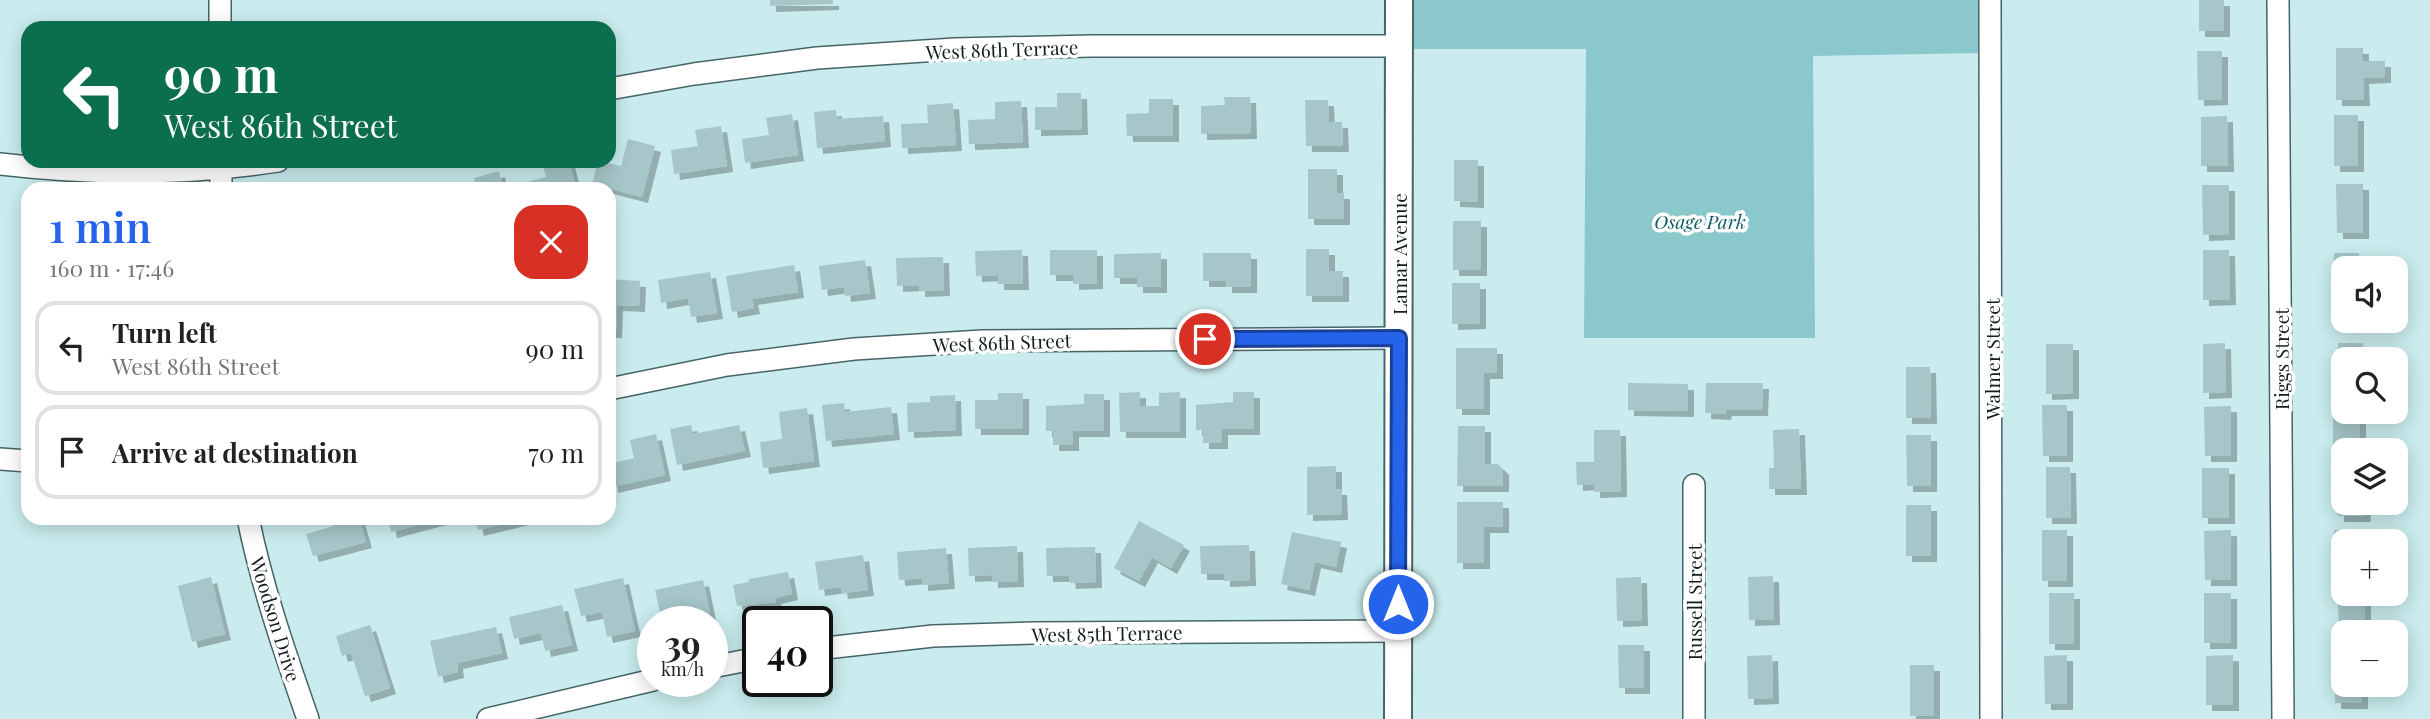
<!DOCTYPE html>
<meta charset="utf-8">
<style>
:root{--surface:#fff;--page:#f2f2f2;--text:#222;--muted:#767676;--line:#e0e0e0;--accent:#2563eb}
body{margin:0;font-family:"Playfair Display",serif;background:var(--page);color:var(--text);height:100vh;display:flex;flex-direction:column;font-size:26px;white-space:nowrap}
*{box-sizing:border-box;margin:0}
p{font-size:23px;color:var(--muted)}
.icon{flex:none;width:38px;height:38px;fill:none;stroke:currentColor;stroke-width:2;stroke-linecap:round;stroke-linejoin:round}
.map{position:relative;flex:1;overflow:hidden}
.sheet{position:absolute;left:21px;top:182px;width:595px;height:343px;display:flex;flex-direction:column;background:var(--surface);border-radius:21px;box-shadow:0 4px 18px #0003}
.sheet>*{flex:none}
.guide{position:absolute;left:21px;top:21px;width:595px;height:147px;border-radius:21px;box-shadow:0 4px 18px #0003;background:#0b6e4f;color:#fff;overflow:hidden}
.tools{position:absolute;left:2331px;top:256px;display:grid;gap:14px}
.tools a{display:grid;place-items:center;width:77px;height:77px;border-radius:14px;background:var(--surface);box-shadow:0 4px 18px #0003;font-size:35px}
.speed{position:absolute;left:637px;top:606px;display:flex;gap:14px;font-size:35px;font-weight:700;text-align:center}
.speed>*{display:grid;place-content:center;width:91px;height:91px;border-radius:50%;background:var(--surface);box-shadow:0 4px 18px #0003;line-height:1}
.speed small{font-size:18px;font-weight:400}
.speed .limit{border:4px solid #111;border-radius:10px;background:#fff;color:#111}
.pin{position:absolute;display:grid;place-items:center;width:60px;height:60px;color:#fff;margin:-30px;border:4px solid #fff;border-radius:50%;box-shadow:0 2px 7px #0007}
.me{position:absolute;width:77px;margin:-38px;rotate:0deg;stroke-linejoin:round;filter:drop-shadow(0 0 5px #0008)}
.turn{display:flex;align-items:center;gap:24px;height:147px;padding:0 28px;font-size:32px}
.turn .icon{width:91px;height:91px;stroke-width:2.5}
.turn b{display:block;font-size:49px;line-height:60px}
.round{display:grid;place-items:center;flex:none;width:74px;height:74px;border-radius:21px;background:var(--page)}
.overview{display:flex;align-items:center;justify-content:space-between;height:119px;padding:0 28px}
h1{font-size:42px;font-weight:600;line-height:52px;color:var(--accent)}
ul{padding:0;list-style:none}
li{display:flex;align-items:center;gap:21px;height:94px;margin:0 14px 10px;padding:0 14px;border:4px solid var(--line);border-radius:21px}
li div{flex:1}
li b{display:block;font-size:26px}
li em{font-style:normal}
.map>svg:first-child{display:block}
.green{fill:#8bc8cc}
.building{fill:#a6c6c9;filter:url(#shadow)}
.lines{fill:none;stroke-linecap:round;stroke-linejoin:round}
.minor-casing{stroke:#476567;stroke-width:24}
.tertiary-casing{stroke:#476567;stroke-width:30}
.minor{stroke:#fff;stroke-width:21}
.tertiary{stroke:#fff;stroke-width:26}
.route-casing{stroke:#184099;stroke-width:18}
.route{stroke:#2563eb;stroke-width:12}
.labels{text-anchor:middle;dominant-baseline:central;stroke-width:7;stroke-linejoin:round;paint-order:stroke}
.street-label{font-size:19px;fill:#111d1e;stroke:#fff}
.park-label{font-size:19px;font-style:italic;fill:#0f5e64;stroke:#fff}
</style>
<div class="map">
<svg width="2430" height="719" viewBox="0 0 2430 719">
<defs>
<filter id="shadow"><feDropShadow dx="6" dy="6" stdDeviation="0" flood-color="#0004"/></filter>
</defs>
<rect width="100%" height="100%" fill="#caecee"/>
<path class="green" d="M1411 0H1983V53L1813 56 1815 338H1584L1586 49H1412Z"/>
<path class="building" d="M770 0H833V4L770 6Z
M2199 0H2224V31H2199Z
M2336 48H2363V61H2385V77L2363 78 2364 100H2336Z
M2197 51H2222V99L2198 100Z
M1057 93H1081L1082 129 1035 130V107H1057Z
M1224 97H1250L1251 133 1201 134V106L1225 105Z
M1149 99H1173V136H1127L1126 114 1149 113Z
M1305 100H1328L1329 122H1342L1343 146H1306Z
M1021 101 1023 142 969 144 968 120 995 119V102Z
M953 103 956 145 902 148 901 124 928 123 927 105Z
M836 110 837 119 883 116 885 141 817 148 814 112Z
M792 114 798 155 745 163 742 139 769 135 766 118Z
M2334 115H2358V166H2334Z
M2227 116 2228 166H2201V117Z
M721 126 727 166 674 174 671 150 698 146 695 130Z
M628 139 655 146 642 197 592 184 598 161 621 166Z
M1454 160H1478V202L1454 201Z
M542 161H569L576 189H521L519 184 546 177Z
M1308 169H1337V193H1344V219H1308Z
M499 171 503 189H476L474 178Z
M2336 184H2363V233H2337Z
M2202 185H2229V234L2203 235Z
M1453 221H1481V270H1453Z
M1306 249H1329V271H1343V296H1306Z
M1022 250 1023 284H998V275L976 276 975 251Z
M1050 250H1097V283L1073 284V275H1050Z
M2203 250H2229L2230 299 2203 300Z
M1161 253V287H1137V278H1114V254Z
M1203 253H1251V287H1226V281H1203Z
M2334 253H2359V268H2343V304H2335Z
M943 257 944 290 919 291V285L897 286 896 258Z
M865 260 870 293 845 296 844 287 822 290 819 266Z
M794 265 798 292 752 299 754 308 732 312 726 276Z
M710 272 717 313 691 317 688 298 661 303 658 280Z
M609 279 640 281 639 306 617 305 616 332H609Z
M1452 283H1480V323L1452 324Z
M2225 343 2226 392 2203 393V344Z
M2338 343H2363V359H2343V393H2338Z
M2046 344H2073V393L2046 394Z
M1456 348H1497V373H1484V409H1456Z
M1906 367H1930L1931 418H1906Z
M1628 383 1688 384V411L1628 410Z
M1706 383H1763L1762 410H1726L1725 414 1705 413Z
M1140 392V406H1159V393L1180 392V432H1120L1119 393Z
M1233 392H1254V429H1222V443H1203V430H1196V405L1233 402Z
M998 393H1023V429H975V400H998Z
M1084 394H1104V431H1073V445H1053V431H1046V406L1084 404Z
M955 395 956 430 908 432 907 403 930 402V396Z
M844 403 845 412 891 407 894 434 826 441 822 405Z
M2333 404H2343V411H2360V450H2343V454H2333Z
M2042 405H2067V456H2043Z
M2231 406V456H2205L2204 407Z
M807 408 814 461 763 468 760 442 782 439 779 412Z
M691 425 693 434 739 425 745 451 677 465 670 429Z
M1458 426H1485V464H1498L1503 469V486H1457Z
M1799 429 1801 489H1769V468H1774L1773 430Z
M1594 430H1620L1621 491 1594 492V484L1577 485 1576 462H1594Z
M656 434 665 475 612 487 609 464 634 458 630 440Z
M1906 435H1931V486H1907Z
M1336 466V489H1341L1342 514 1307 515V467Z
M2343 466V502H2364L2365 516H2338V467Z
M2046 467H2070L2071 518H2046Z
M2202 468H2229V518H2202Z
M1457 502H1503V527H1484V563H1457Z
M1906 505H1931V556H1906Z
M331 518H359L366 542 313 556 306 534 334 526Z
M388 518H441V519L391 532Z
M475 518H523V519L478 530Z
M1139 521 1184 545 1171 568 1152 557 1139 581 1114 568Z
M2042 530H2067V581H2042Z
M2231 530V580H2205L2204 531Z
M2334 530H2361V541H2343V580H2334Z
M1292 532 1341 542 1336 567 1315 562 1309 590 1281 584Z
M1249 545 1250 580 1224 581V574H1201L1200 546Z
M1017 546 1018 581 992 582V575L969 576 968 548Z
M1095 547 1096 582 1070 583 1069 576H1047L1046 548Z
M946 548 949 583 922 585V578L899 580 897 552Z
M863 555 868 590 842 593 841 587 819 590 815 562Z
M788 572 792 594 775 598 776 602 737 606 733 585 749 582V579Z
M1773 576 1774 619 1749 620 1748 577Z
M211 577 225 634 192 642 178 586Z
M1641 577 1642 620 1617 621 1616 578Z
M623 578 635 631 607 637 602 612 581 616 574 589Z
M703 580 710 614 684 619 683 613 661 617 655 590Z
M2338 592 2365 593V632H2343V641H2339Z
M2049 593H2074V644H2049Z
M2204 593H2231V643H2204Z
M562 605 572 645 545 651 541 633 514 639 509 617Z
M370 625 390 688 365 696 351 653 342 656 336 636Z
M496 627 502 653 457 663 458 672 438 677 430 641Z
M1618 645H1644V688H1619Z
M2335 653H2343V684H2362V703H2335Z
M1772 655 1773 698 1748 699 1747 656Z
M2067 655V704H2045L2044 656Z
M2233 655V705H2206V656Z
M1910 665H1934V716H1910Z"/>
<g class="lines">
<defs>
<path id="minor" d="M220 0V28
M1990 0 1991 719
M2278 0 2283 719
M609 89 694 74 817 58 955 49 1092 46H1398
M221 161V189
M0 164C92 175 186 175 278 161
M609 389 727 365 854 349 982 341 1399 338
M0 459 28 461
M1694 485V719
M248 518C262 587 285 653 308 719
M817 649 933 636 1034 633 1398 631
M712 667 758 658
M488 719 653 680"/>
<path id="tertiary" d="M1398 719 1399 0"/>
</defs>
<use href="#minor" class="minor-casing"/>
<use href="#tertiary" class="tertiary-casing"/>
<use href="#minor" class="minor"/>
<use href="#tertiary" class="tertiary"/>
</g>
<g class="lines">
<defs>
<path id="route" d="M1205 339 1399 338 1398 604"/>
</defs>
<use href="#route" class="route-casing"/>
<use href="#route" class="route"/>
</g>
<g class="labels">
<g class="street-label">
<text transform="translate(1002 49) rotate(-2)">West 86th Terrace</text>
<text transform="translate(1399 254) rotate(-90)">Lamar Avenue</text>
<text transform="translate(1002 342) rotate(-2)">West 86th Street</text>
<text transform="translate(1992 359) rotate(-90)">Walmer Street</text>
<text transform="translate(2281 359) rotate(-90)">Riggs Street</text>
<text transform="translate(1694 602) rotate(-90)">Russell Street</text>
<text transform="translate(276 619) rotate(73)">Woodson Drive</text>
<text transform="translate(1107 633) rotate(-1)">West 85th Terrace</text>
</g>
<g class="park-label">
<text x="1700" y="221">Osage Park</text>
</g>
</g>
</svg>
<div class="tools">
<a><svg class="icon" aria-label="sound" viewBox="0 0 24 24"><path d="M4 9h4l5-4v14l-5-4H4zM17 9q2 3 0 6"/></svg></a>
<a><svg class="icon" aria-label="search" viewBox="0 0 24 24"><circle cx="10" cy="10" r="6"/><path d="M15 15l6 6"/></svg></a>
<a><svg class="icon" aria-label="layers" viewBox="0 0 24 24"><path d="M12 4l9 5-9 5-9-5zM3 14l9 5 9-5"/></svg></a>
<a>+</a>
<a>−</a>
</div>
<div class="speed"><div>39<small>km/h</small></div><div class="limit">40</div></div>
<div class="pin" style="left:1205px;top:339px;background:#d93025"><svg class="icon" aria-label="arrive" viewBox="0 0 24 24"><path d="M6 21V4h12l-3 4 3 4H6"/></svg></div>
<svg class="me" style="left:1398px;top:604px" viewBox="-20 -20 40 40"><circle r="17" fill="#2563eb" stroke="#fff" stroke-width="3"/><path d="M0-11L8 9 0 5-8 9z" fill="#fff"/></svg>
<div class="guide">
<div class="turn"><svg class="icon" aria-label="left" viewBox="0 0 24 24"><path d="M17 20v-9H6M10 6l-5 5 5 5"/></svg><div><b>90 m</b>West 86th Street</div></div>
</div>
<section class="sheet">
<div class="overview"><div><h1>1 min</h1><p>160 m · 17:46</p></div><a class="round" style="background:#d93025;color:#fff"><svg class="icon" aria-label="close" viewBox="0 0 24 24"><path d="M6 6l12 12M18 6L6 18"/></svg></a></div>
<ul>
<li><svg class="icon" aria-label="left" viewBox="0 0 24 24"><path d="M17 20v-9H6M10 6l-5 5 5 5"/></svg><div><b>Turn left</b><p>West 86th Street</p></div><em>90 m</em></li>
<li><svg class="icon" aria-label="arrive" viewBox="0 0 24 24"><path d="M6 21V4h12l-3 4 3 4H6"/></svg><div><b>Arrive at destination</b></div><em>70 m</em></li>
</ul>
</section>
</div>
